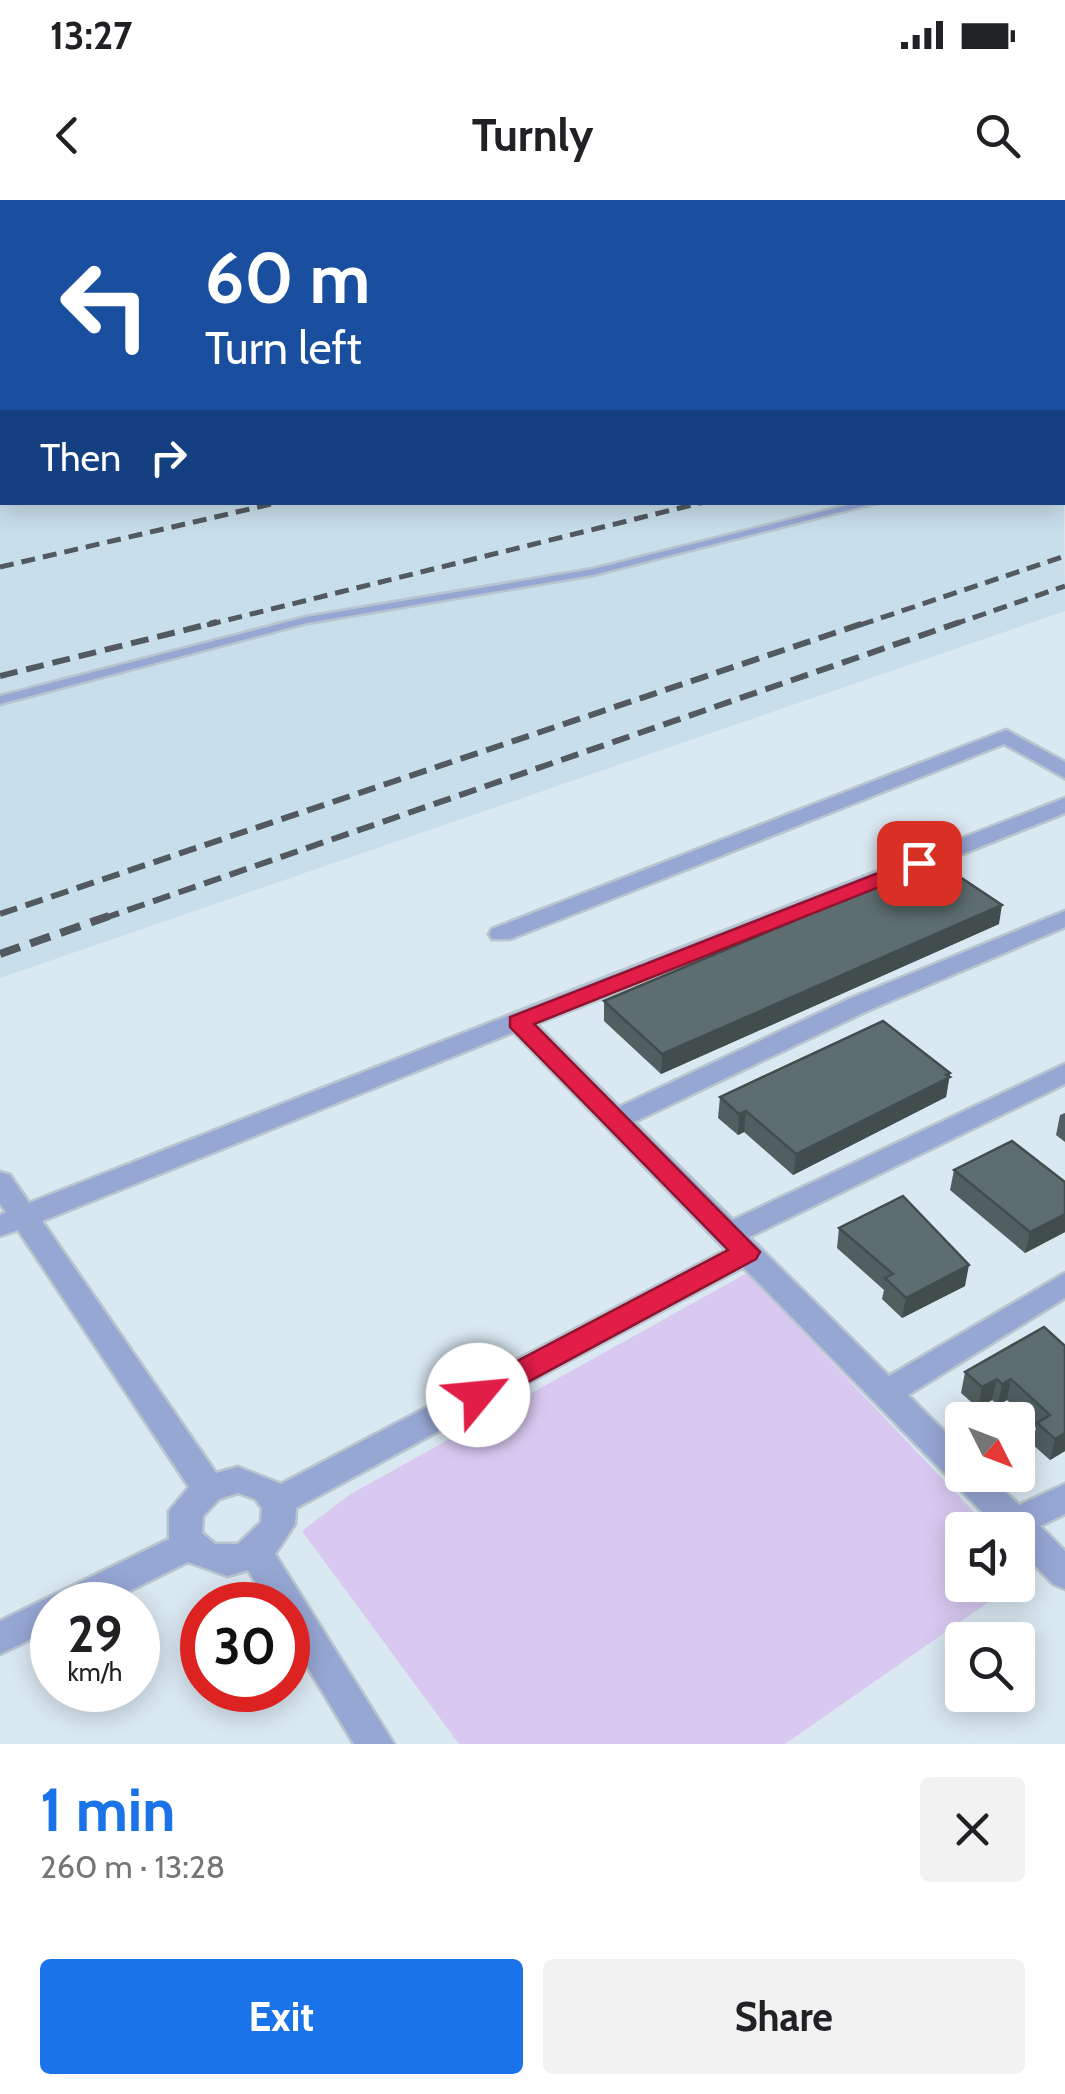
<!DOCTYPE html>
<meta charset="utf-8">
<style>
:root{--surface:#fff;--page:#f2f2f2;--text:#202124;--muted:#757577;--accent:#1a73e8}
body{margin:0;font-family:Cabin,sans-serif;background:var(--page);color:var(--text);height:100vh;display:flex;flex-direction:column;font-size:38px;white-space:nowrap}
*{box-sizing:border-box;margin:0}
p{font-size:32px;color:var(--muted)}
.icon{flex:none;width:55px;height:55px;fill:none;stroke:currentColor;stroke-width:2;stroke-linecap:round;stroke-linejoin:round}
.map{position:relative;height:1544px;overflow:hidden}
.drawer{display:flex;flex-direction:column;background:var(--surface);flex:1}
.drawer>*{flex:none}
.hud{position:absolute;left:0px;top:0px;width:1065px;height:305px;box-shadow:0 5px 25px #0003;background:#1a4fa0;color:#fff;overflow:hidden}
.needle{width:65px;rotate:132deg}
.tools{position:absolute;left:945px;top:1202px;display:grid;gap:20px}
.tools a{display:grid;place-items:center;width:90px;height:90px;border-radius:10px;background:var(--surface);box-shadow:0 5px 25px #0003;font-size:50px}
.speed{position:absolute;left:30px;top:1382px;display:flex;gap:20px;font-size:50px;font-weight:700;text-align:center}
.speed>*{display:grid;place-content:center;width:130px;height:130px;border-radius:50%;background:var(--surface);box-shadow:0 5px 25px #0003;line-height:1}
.speed small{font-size:25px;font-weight:400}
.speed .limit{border:15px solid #d22;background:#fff;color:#111}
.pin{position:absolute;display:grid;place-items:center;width:85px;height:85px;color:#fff;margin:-42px;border-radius:20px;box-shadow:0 5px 15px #0006}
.me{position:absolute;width:110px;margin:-55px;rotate:62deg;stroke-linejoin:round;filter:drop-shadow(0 0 8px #0008)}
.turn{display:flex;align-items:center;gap:35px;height:210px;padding:0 40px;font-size:45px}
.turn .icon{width:130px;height:130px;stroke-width:2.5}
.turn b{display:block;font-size:70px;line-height:85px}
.then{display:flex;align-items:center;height:95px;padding:0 40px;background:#0003;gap:20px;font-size:38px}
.round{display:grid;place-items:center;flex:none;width:105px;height:105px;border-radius:10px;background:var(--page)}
.overview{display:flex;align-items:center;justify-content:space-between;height:170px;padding:0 40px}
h1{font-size:60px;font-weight:700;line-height:75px;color:var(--accent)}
.button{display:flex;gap:20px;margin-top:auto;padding:20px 40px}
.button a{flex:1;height:115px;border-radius:10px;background:var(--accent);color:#fff;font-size:40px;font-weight:700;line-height:115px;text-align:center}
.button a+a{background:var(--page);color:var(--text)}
.status{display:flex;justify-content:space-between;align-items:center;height:70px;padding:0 50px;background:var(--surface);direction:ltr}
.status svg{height:28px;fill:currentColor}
header{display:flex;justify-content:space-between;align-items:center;height:130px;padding:0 40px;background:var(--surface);font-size:45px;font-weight:700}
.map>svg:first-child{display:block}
.built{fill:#c8deeb}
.green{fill:#d9c9f1}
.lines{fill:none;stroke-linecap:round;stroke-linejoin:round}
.lane-casing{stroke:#b9c5ce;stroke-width:5}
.street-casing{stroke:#b9c5ce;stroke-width:5}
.secondary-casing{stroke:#b9c5ce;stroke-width:5}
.lane{fill:#97a7d4;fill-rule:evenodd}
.street{fill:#97a7d4;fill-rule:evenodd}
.secondary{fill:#7287c9;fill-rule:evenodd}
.rail-far2{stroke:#535a5f;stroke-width:5;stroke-dasharray:14 8;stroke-linecap:butt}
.rail-far1{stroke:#535a5f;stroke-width:6;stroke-dasharray:18 9;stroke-linecap:butt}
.rail{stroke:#535a5f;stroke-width:8;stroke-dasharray:21 11;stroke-linecap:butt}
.wall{fill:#515f60}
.shaded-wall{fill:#424d4e}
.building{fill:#5e6e70;stroke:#424d4e;stroke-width:2.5}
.route{fill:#e11d48;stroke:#92132f;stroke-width:2.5}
</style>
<div class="status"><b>13:27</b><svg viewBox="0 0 49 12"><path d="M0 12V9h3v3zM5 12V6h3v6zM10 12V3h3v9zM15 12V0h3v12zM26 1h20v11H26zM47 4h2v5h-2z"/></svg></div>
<header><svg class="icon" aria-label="back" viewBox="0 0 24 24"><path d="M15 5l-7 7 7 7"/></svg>Turnly<svg class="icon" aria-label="search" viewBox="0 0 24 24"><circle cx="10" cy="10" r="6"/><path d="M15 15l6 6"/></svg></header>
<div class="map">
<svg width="1065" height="1544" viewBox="0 0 1065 1544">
<rect width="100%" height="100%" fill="#dae8f2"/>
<path class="built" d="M1062 100 1065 411 0 778V146L2 302H1062Z"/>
<path class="green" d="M747 1073 991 1330H962V1385H1013L785 1544H459L302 1331 349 1295Z"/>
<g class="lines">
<defs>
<path id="lane" d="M1062 54H1065V59H1062Z
M0 118 2 119V123L0 124Z
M1065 248V254L1062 255V249Z
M860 302H880L593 375 307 423 0 504V496L306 417 593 369Z"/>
<path id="street" d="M1006 530 1065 562V578L1004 544 510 739H492L489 734 492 729Z
M1065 598V613L536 824 619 907 849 799 1065 711V727L867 811 634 922 733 1020 1065 864V884L749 1037 889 1176 1065 1073V1098L908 1195 962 1249V1275H988L1019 1305 1065 1284V1314L1040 1326 1065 1351V1389L1053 1384 1018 1348V1330H1000L743 1067 296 1308 295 1324 275 1354 394 1544H354L288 1435V1405H269L248 1370 227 1376 188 1362 101 1405H52V1429L0 1454V1421L169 1339V1311L189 1287 18 1030 0 1036V1015L6 1012 0 1004V972L10 975 29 1003ZM514 832 726 1050 281 1284 238 1267 216 1273 42 1021ZM238 1293 255 1299 262 1308 261 1322 238 1344H215L202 1333 203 1316 219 1299Z"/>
<path id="secondary" d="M0 14H2V22H0Z
M1062 88H1065L1062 97Z"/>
</defs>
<use href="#lane" class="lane-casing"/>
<use href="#street" class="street-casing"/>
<use href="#secondary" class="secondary-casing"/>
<use href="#lane" class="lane"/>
<use href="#street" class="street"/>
<use href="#secondary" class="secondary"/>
<path class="rail-far2" d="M0 367 280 302
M207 425 704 302
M860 425 1065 356
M952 425 1065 386"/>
<path class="rail-far1" d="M0 476 217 422
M0 714 867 422
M102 719 960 422"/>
<path class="rail" d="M0 754 109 716"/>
</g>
<path class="wall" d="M999 724 661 874 604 821V801Z
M950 873 946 897 793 975 744 932 738 935 718 918 720 897Z
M1065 913V942L1056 935 1060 915Z
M954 970 1065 982V1032L1025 1053 950 990Z
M839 1028 965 1086 902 1118 882 1099 884 1090 837 1048Z
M1065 1146V1251L1050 1260 1032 1244 1036 1228 1007 1200 998 1205 992 1200 978 1208 961 1193 965 1172Z"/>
<path class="shaded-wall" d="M2 72V98L0 99V73Z
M0 252H2V298L0 299Z
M1002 705 999 724 661 874 662 854Z
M950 873 946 897 793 975 796 954Z
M746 911 744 932 738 935 739 914Z
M1065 1014V1032L1025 1053 1030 1032Z
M969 1065 965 1086 902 1118 906 1098Z
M997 1179 992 1200 978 1208 982 1187Z
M1011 1179 1007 1200 998 1205 1002 1184Z
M1065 1233V1251L1050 1260 1055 1239Z"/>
<path class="building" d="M0 30H2V72L0 73Z
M2 194V252H0V195Z
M936 661 1002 705 662 854 604 801Z
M883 821 950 873 946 875 950 877 796 954 746 911 739 914 720 897Z
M1012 941 1065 982V1014L1030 1032 954 970Z
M903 996 969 1065 906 1098 885 1078 893 1074 839 1028Z
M1044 1127 1065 1146V1233L1055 1239 1037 1223 1050 1215 1011 1179 1002 1184 997 1179 982 1187 965 1172Z"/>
<path class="route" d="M919 657 927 659V668L534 824 760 1052 756 1059 489 1203H468L464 1195 468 1187 728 1050 510 827V817Z"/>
</svg>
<div class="tools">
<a><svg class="needle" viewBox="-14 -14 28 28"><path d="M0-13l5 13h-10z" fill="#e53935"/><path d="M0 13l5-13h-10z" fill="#757577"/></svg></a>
<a><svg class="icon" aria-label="sound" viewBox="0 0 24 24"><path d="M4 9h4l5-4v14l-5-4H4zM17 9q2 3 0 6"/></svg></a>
<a><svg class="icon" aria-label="search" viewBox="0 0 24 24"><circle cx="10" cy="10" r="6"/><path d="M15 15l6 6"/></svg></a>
</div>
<div class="speed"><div>29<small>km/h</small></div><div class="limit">30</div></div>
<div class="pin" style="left:919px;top:663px;background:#d93025"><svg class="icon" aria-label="arrive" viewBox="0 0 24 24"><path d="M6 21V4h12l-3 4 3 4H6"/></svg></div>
<svg class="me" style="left:478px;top:1195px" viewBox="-20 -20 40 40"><circle r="19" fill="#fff"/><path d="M0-13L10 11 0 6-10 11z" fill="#e11d48"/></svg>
<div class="hud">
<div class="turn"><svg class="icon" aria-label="left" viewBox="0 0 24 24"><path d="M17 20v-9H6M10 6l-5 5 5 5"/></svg><div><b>60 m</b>Turn left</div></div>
<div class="then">Then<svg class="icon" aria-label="right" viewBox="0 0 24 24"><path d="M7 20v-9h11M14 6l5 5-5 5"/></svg></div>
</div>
</div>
<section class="drawer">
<div class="overview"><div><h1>1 min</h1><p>260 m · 13:28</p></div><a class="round"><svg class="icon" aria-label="close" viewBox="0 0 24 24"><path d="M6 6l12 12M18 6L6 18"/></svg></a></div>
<div class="button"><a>Exit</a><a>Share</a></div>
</section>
